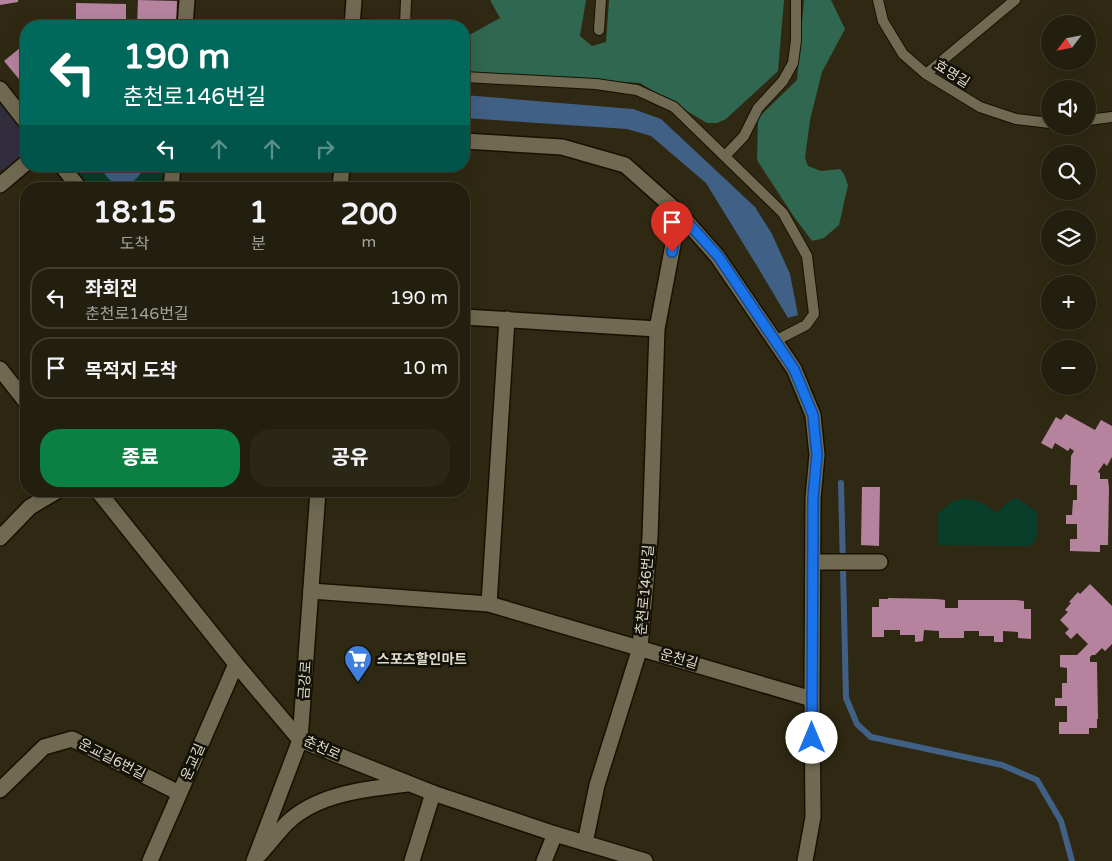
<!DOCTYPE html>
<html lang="ko">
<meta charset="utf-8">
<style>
:root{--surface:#231f0e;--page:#2b2717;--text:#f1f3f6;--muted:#a3a29e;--line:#403d2e;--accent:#0b8043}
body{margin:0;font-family:"Varela Round","Noto Sans KR",sans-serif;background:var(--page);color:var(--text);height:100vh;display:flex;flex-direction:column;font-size:19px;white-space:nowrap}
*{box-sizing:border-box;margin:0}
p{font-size:16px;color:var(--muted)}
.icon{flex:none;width:28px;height:28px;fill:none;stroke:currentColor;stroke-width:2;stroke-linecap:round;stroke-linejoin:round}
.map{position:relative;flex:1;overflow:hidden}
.drawer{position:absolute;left:20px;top:182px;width:450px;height:315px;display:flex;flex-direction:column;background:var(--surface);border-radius:20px;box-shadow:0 5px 20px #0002,0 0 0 1px var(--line)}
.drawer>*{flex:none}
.top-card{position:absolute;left:20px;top:20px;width:450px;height:152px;border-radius:20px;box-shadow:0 5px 20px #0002,0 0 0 1px var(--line);background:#00695c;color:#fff;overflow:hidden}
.needle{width:32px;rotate:238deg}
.controls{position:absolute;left:1041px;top:15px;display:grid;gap:10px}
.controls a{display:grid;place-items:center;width:55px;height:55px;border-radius:50%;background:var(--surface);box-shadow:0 5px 20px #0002,0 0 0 1px var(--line);font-size:25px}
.pin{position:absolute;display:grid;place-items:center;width:42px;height:42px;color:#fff;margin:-51px -21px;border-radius:50% 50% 50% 0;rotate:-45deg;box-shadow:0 0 5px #0007}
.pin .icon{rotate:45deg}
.me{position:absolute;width:55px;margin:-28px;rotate:0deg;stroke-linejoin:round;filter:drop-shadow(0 0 4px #0008)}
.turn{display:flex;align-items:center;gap:18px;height:105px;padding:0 20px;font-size:22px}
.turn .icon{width:65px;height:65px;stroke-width:2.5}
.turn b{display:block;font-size:35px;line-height:42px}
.lanes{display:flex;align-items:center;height:48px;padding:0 20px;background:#0003;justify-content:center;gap:25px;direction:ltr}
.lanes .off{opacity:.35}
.eta{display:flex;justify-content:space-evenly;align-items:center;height:85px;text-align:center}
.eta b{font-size:30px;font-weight:800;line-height:35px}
.primary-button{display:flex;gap:10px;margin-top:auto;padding:10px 20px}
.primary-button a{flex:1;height:58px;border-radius:20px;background:var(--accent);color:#fff;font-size:20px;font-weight:800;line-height:58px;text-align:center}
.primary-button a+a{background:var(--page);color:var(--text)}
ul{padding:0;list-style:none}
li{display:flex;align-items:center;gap:15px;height:62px;margin:0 10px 8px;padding:0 10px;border:2px solid var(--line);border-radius:20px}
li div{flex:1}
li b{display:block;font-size:19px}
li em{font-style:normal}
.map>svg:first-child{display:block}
.medical{fill:#322e3e}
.green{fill:#093e2b}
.forest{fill:#306750}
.water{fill:#416085}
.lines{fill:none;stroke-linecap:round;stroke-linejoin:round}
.stream{stroke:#416085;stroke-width:6}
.building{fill:#b5839e}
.lane-casing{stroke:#171100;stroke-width:12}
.street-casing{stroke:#171100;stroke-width:18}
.secondary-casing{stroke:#171100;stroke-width:18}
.lane{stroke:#706a52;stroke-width:10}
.street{stroke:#706a52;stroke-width:15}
.secondary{stroke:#706a52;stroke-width:15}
.route-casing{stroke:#114b97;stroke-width:12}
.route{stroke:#1a73e8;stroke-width:9}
.labels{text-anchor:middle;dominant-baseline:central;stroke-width:5;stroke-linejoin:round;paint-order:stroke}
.street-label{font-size:14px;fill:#dedacd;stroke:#141208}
.poi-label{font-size:14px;font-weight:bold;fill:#dedacd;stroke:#141208;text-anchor:start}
</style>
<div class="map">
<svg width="1112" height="861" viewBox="0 0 1112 861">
<rect width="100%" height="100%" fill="#2f2913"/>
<path class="medical" d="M0 96 26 129V152L7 168 0 171Z"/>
<path class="green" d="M74 166H103V171L144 167 145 166H163L161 189H91Z
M1012 499H1019L1037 512C1037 523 1041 540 1029 546L938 545V514C943 510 948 503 954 501 969 495 985 503 996 513Z"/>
<path class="forest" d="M490 0H586L580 36 592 46 606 42 609 0H784L778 71 726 119 717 123H707L640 83 464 72V38L500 18Z
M804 0H831L845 29 822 72 810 120 805 158 808 166 821 171 840 169 844 174 848 185 839 225 824 238 812 241 792 214 757 160 758 118 797 80Z"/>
<path class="water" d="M464 95 633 109 661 119 755 207 772 234 790 274 798 315 788 318 757 266 706 183 651 136 627 129 464 118Z
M103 166H145C142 172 138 178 132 182 120 189 103 180 103 166Z"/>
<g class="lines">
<path class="stream" d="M841 483 846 698 857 724 871 737 1002 765 1037 780 1061 821 1072 861"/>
</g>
<path class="building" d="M0 0H18V2L0 5Z
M138 0 177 1 176 26H137Z
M76 3 126 4V26H76Z
M26 43V81L23 84 4 61Z
M1066 414 1095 430 1101 420 1112 426V457L1107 466 1104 463 1098 472 1100 473V479H1108L1109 488 1108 545H1100V552L1070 551V539H1077V524H1066V515H1072L1073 500H1077V485H1070L1071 456 1074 451 1070 448 1068 451 1055 443 1052 449 1041 443 1056 417 1061 420Z
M862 487H880L879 546 861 545Z
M1090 584 1112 606V644L1105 651 1102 648 1095 655H1092L1090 657V662H1097L1098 719H1097V728H1089V734H1059V722H1067V706H1055V698H1062V683H1067V668L1060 667V655H1077L1088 644 1077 633 1071 639 1065 633 1069 629 1060 620 1068 612 1065 610 1071 603 1069 602 1078 592 1080 594Z
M888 598 936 599 945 600V608H958V600H1015L1024 601V609H1031V639L1018 638V632L1003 631V642H994V636H979V631H964V638H939V631L924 630 923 641 915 642V635H900V630H884V637H872V607H879V599H888Z"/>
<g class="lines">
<defs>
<path id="lane" d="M878 0 883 21 903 54 926 74 980 107 1016 119 1050 123
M352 24 397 26
M405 26 406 0
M599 30 601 0
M926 74 1015 0
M464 77 596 84 637 90 674 107 783 213 807 256 814 314 806 325 775 341
M1088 120 1112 117
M725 156 744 136 758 108 783 81 793 63 796 40V0"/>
<path id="street" d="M185 26 187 0
M0 89 26 122
M464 141 562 147 625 165 679 213 717 256 794 369 813 415 817 455 813 498 812 699 813 817 805 861
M62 166 80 189
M0 185 26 163
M171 189 173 166
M464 317 657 329
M0 538 30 507 57 491
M813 562H880
M311 591 489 604 812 699
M489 604 507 319
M0 790 44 747 72 739 179 793
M585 843 597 785 640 648 650 537 657 329 679 213
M150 861 236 664
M412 861 433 793
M544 861 555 834"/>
<path id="secondary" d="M352 26 354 0
M340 189 342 166
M0 369 26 402
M98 491 236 664 300 740 433 793 555 834 645 861
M260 854C269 844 278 832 288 822 319 793 367 789 407 784
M254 861 300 740 318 491"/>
</defs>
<use href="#lane" class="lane-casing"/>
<use href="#street" class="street-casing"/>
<use href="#secondary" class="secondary-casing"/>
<use href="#lane" class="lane"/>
<use href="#street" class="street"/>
<use href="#secondary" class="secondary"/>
</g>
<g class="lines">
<defs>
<path id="route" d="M672 252 679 213 718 256 794 369 813 415 817 455 813 498 812 738"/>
</defs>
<use href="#route" class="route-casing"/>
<use href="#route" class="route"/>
</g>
<defs>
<symbol id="supermarket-pin" viewBox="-11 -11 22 30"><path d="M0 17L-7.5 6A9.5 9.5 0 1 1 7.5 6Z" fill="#3f7fe0" stroke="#141208"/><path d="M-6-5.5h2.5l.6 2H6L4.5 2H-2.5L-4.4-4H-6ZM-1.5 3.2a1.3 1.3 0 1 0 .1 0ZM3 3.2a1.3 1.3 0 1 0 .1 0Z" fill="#fff"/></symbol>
</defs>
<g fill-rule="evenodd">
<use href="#supermarket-pin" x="342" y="643" width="32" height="43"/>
</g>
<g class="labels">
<g class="street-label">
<text transform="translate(952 74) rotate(32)">효명길</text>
<text transform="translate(645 590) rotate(-85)">춘천로146번길</text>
<text transform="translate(679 659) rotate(16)">운천길</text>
<text transform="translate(305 680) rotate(-86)">금강로</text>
<text transform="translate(322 748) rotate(24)">춘천로</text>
<text transform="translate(112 759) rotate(27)">운교길6번길</text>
<text transform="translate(193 762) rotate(-66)">운교길</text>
</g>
<g class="poi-label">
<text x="377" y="659">스포츠할인마트</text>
</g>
</g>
</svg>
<div class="controls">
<a><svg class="needle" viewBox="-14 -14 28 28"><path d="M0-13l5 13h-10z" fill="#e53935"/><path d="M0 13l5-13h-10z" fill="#a3a29e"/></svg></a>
<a><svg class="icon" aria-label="sound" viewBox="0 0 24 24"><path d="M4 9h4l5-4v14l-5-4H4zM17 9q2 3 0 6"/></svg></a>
<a><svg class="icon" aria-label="search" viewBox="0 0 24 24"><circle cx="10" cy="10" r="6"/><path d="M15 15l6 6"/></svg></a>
<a><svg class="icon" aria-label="layers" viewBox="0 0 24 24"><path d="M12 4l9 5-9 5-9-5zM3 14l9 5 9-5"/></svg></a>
<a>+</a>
<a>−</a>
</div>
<div class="pin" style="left:672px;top:252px;background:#d93025"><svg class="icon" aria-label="arrive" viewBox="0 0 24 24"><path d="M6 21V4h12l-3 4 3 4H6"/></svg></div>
<svg class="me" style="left:812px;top:738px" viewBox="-20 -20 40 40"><circle r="19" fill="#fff"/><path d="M0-13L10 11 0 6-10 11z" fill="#1a73e8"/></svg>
<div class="top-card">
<div class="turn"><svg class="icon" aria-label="left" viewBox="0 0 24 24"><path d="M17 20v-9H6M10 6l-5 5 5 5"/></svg><div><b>190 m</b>춘천로146번길</div></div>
<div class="lanes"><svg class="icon" aria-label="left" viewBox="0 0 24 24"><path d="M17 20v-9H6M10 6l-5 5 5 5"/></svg><svg class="icon off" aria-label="ahead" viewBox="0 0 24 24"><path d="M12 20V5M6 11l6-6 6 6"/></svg><svg class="icon off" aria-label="ahead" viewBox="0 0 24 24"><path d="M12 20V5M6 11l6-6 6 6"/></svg><svg class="icon off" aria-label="right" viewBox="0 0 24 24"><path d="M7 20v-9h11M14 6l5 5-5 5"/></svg></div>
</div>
<section class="drawer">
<div class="eta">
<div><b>18:15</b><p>도착</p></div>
<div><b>1</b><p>분</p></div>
<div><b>200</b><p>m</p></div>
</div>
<ul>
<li><svg class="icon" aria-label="left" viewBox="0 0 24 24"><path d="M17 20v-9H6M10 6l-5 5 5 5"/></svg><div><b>좌회전</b><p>춘천로146번길</p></div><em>190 m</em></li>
<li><svg class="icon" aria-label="arrive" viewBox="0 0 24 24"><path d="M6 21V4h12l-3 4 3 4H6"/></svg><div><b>목적지 도착</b></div><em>10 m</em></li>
</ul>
<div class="primary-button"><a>종료</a><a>공유</a></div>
</section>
</div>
